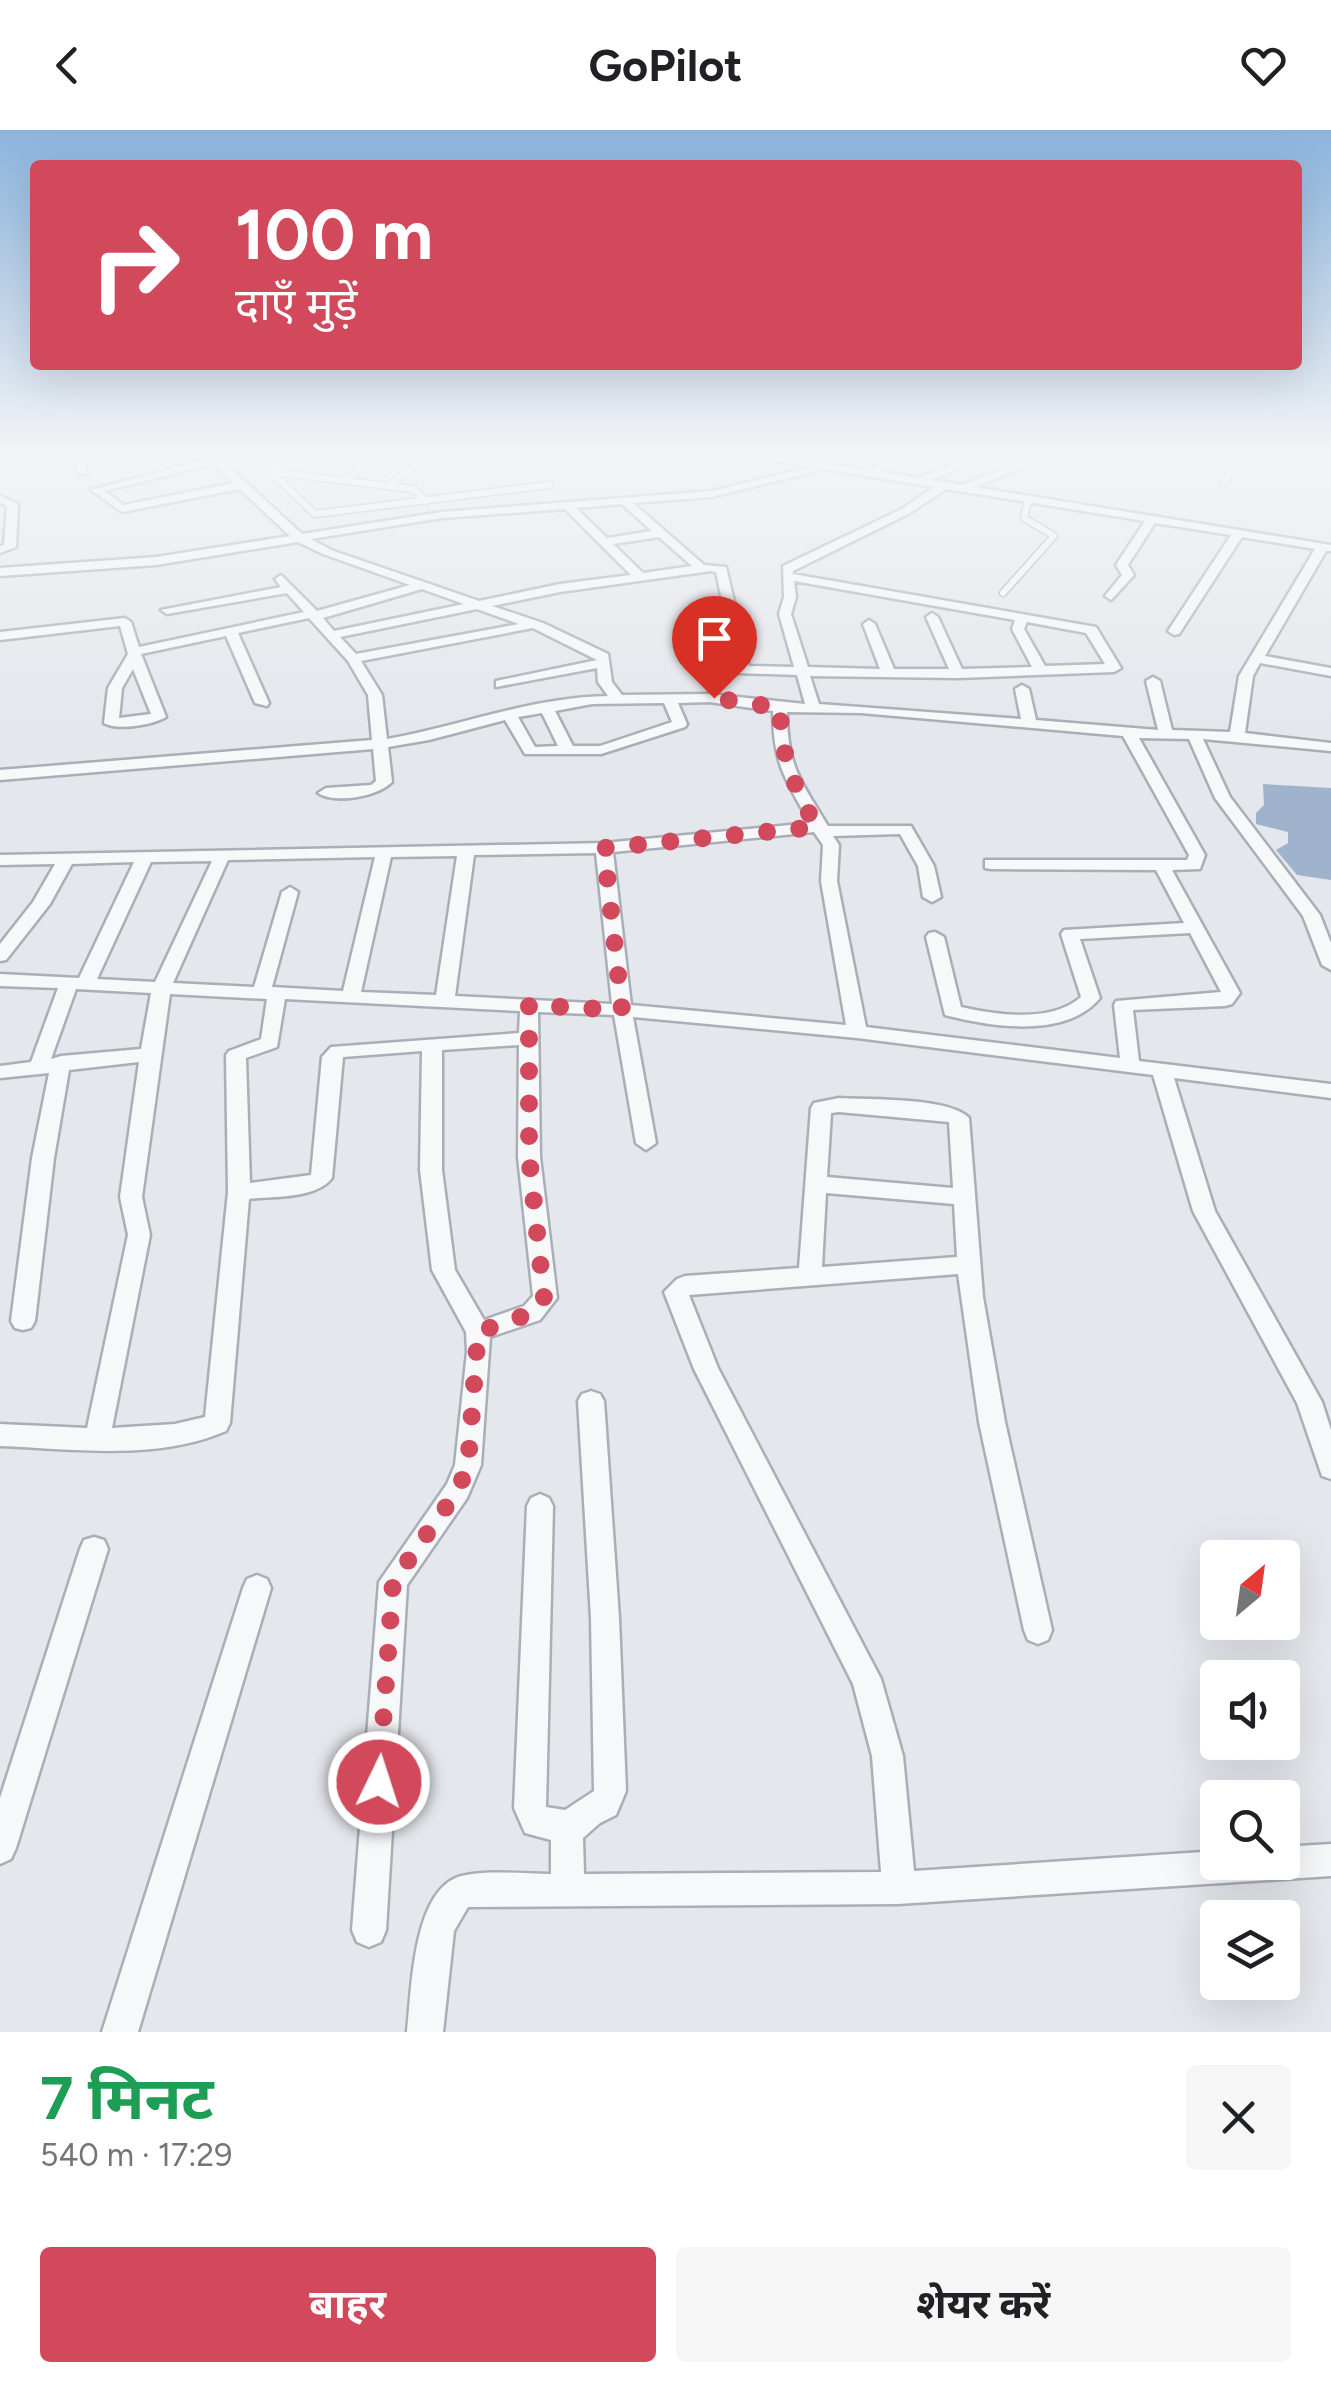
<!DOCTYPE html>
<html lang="hi">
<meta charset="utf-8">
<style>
:root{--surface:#fff;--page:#f6f6f6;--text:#202124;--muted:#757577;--accent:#d1495b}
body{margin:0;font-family:Figtree,"Noto Sans Devanagari",sans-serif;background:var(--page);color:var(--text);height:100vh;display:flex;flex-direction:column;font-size:38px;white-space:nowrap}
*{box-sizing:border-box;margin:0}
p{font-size:32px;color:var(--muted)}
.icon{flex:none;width:55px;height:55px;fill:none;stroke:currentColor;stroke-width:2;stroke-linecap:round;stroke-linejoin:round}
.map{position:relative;height:1902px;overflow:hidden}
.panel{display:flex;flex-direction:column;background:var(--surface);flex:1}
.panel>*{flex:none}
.hud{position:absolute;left:30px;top:30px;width:1272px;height:210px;border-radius:10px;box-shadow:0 10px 40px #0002;background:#d1495b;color:#fff;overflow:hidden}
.needle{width:65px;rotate:29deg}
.tools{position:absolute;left:1200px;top:1410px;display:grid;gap:20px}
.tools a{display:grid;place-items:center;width:100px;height:100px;border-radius:10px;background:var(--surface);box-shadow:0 10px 40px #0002;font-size:50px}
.pin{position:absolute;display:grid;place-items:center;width:85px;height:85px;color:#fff;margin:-102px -42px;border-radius:50% 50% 50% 0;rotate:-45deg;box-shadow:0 0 10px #0007}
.pin .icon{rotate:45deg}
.me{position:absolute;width:110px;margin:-55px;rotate:4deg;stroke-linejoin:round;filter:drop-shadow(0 0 8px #0008)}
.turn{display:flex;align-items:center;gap:35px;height:210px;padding:0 40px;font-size:45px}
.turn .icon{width:130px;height:130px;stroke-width:2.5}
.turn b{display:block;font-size:70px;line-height:85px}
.round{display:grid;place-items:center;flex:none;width:105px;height:105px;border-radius:10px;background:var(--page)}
.summary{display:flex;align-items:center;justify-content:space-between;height:170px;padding:0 40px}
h1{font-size:60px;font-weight:700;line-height:75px;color:#1e9e55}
.action{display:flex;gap:20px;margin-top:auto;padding:20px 40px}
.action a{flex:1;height:115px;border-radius:10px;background:var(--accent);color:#fff;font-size:40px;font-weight:700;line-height:115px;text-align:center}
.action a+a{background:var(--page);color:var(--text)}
header{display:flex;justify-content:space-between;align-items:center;height:130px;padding:0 40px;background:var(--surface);font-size:45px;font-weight:700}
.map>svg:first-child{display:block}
.water{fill:#9fb4cc}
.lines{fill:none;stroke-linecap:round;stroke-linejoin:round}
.lane-casing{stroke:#a9aeb7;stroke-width:9}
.street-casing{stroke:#a9aeb7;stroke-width:5}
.lane{stroke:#f7f8fa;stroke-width:6}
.street{fill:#f7f8fa;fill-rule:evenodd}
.route{stroke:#d1495b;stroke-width:18;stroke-dasharray:0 32.4}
</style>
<header><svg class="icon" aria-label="back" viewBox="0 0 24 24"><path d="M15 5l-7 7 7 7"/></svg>GoPilot<svg class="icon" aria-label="heart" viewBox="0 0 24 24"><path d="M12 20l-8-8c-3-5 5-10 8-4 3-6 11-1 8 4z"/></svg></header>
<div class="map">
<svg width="1331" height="1902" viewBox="0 0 1331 1902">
<rect width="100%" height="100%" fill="#e4e7ec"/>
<path class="water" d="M1263 654 1331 658V750L1297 745 1276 720 1288 713V702L1256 694V683L1264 675Z"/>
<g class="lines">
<defs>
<path id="lane" d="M296 323 271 342 315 384 549 355
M272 342 414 359 426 372
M344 351 380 323
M1224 353 1240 323
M389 356 430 323
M1003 463 1054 406 1024 388 1028 370"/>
<path id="street" d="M71 323H81L88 344H80Z
M203 323H214L302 404 442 382 712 361 810 337 738 323H764L865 340 910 323H925L879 342 919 348 979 323H994L932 350 962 355 1044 323 1047 328 975 357 1331 415V421H1326L1265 526 1331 538V546L1260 533 1253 546 1245 603 1331 613V621L1203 609 1230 667 1320 785 1331 813V840L1322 835 1303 786 1215 668 1189 609 1139 608 1205 725 1200 739 1172 740 1240 863 1232 874 1225 876 1133 880 1139 931 1331 954V968L1174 948 1215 1081 1322 1272 1331 1300V1349L1322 1346 1297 1273 1193 1081 1153 945 857 908 633 887 656 1013 646 1020 636 1013 614 885 538 882 540 1027 557 1168 540 1190 490 1207 481 1335 467 1368 407 1455 386 1800 381 1812 369 1817 357 1812 352 1800 379 1452 447 1354 455 1335 467 1222 466 1202 432 1140 420 1040 422 921 343 927 332 1048C316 1069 274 1066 249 1069L230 1293 226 1301C157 1331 74 1319 0 1316V1294L87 1298 128 1105 120 1067 139 932 69 940 54 1028 35 1191 31 1198 23 1200 15 1198 11 1191 32 1028 49 943 0 948V936L31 932 58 858 0 856V844L79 848 134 732 72 734 50 774 6 830 0 831V814L33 772 55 734 0 735V725L604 713 810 693C785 649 773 633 773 581L709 572 678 573 687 594 685 597 601 624H525L505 590 429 610 388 617 392 652C377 667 335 674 318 663L326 658 371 655 376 651 373 619 0 650V640L372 610 368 565 348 531 309 488 238 503 269 573 267 576 255 573 226 506 141 524 166 587C152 595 118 601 104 593L108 558 128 524 120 496 0 510V502L125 488 131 492 139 517 304 482 287 463 167 484 161 480 281 457 275 449 281 445 317 481 410 455 323 424 298 412 156 435 0 446V438L156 427 290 406 240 359 122 382 91 360 208 329ZM214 334 234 353 124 375 104 361ZM825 339 934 357 902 379 783 436 784 467 779 484 794 537 749 536 726 437 704 435 633 373 712 367ZM946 359 1145 391 1116 435 1122 445 1105 466 1111 470 1134 445 1128 435 1155 393 1231 405 1168 501 1174 505 1179 504 1242 407 1315 419 1239 546 1230 602 1172 600 1160 551 1153 547 1146 551 1158 600 1036 590 1029 559 1022 555 1015 559 1021 589 819 574 810 546 958 548 1114 542 1121 538 1096 497 793 444V441L910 383ZM622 374 652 401 607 408 576 378ZM565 379 631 445 560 454 479 471 331 420 311 409 442 388ZM659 407 692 436 643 443 613 414ZM711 441 716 442 738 543 797 545 805 574 709 564 622 565 612 552 608 524 543 493 492 476 560 462ZM794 451 1015 490 1012 499 1032 537 962 539 938 487 932 483 926 487 949 539H894L875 494 869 490 863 494 880 539 808 537 791 484 796 467ZM422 459 464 474 334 501 323 488ZM477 479 519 494 356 524 340 507ZM1027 492 1086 503 1105 534 1045 536 1024 499ZM533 498 597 530 496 551V557L597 538 598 552 608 566C532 567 461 596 387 609L382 565 361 531ZM133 539 151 584 119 588 122 558ZM664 573 672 592 600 616H573L555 581 592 574ZM787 582 861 583 1123 606 1189 725 1187 730H985V738L991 739 1156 740 1184 793 1064 800 1061 804 1081 867C1052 893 996 885 961 877L944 807 935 802 929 803 926 807 945 885C991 897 1066 909 1100 868L1080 809 1190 803 1221 862 1116 871 1114 875 1120 928 866 897 837 751 839 715 833 706 900 704 918 736 923 767 932 772 941 767 934 736 911 696H828C801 651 787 637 787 582ZM542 583 558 616 535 617 518 587ZM814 702 823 715 821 751 846 895 631 875 613 722ZM596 723 612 874 455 866 474 725ZM457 726 436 865 361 862 391 727ZM375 727 343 861 272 857 298 762 290 757 282 762 254 857 173 853 228 730ZM212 731 155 852 97 849 151 732ZM76 859 151 863 141 919 61 926 51 929ZM170 864 267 869 261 909 229 921 226 925 228 1062 205 1287 175 1294 112 1298 150 1105 142 1067ZM285 869 520 881 519 903 331 917 322 927 311 1045 250 1053 246 928 277 917ZM519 915 518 1027 533 1166 524 1176 484 1190 455 1140 442 1040V920Z
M0 366 18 374 16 417 0 423V416L4 415 7 376 0 373Z
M839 968C870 970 949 967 969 988L983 1167 1005 1292 1052 1500 1048 1510 1038 1514 1028 1510 1024 1500 979 1292 958 1144 689 1165 718 1238 881 1549 903 1626 914 1741 1218 1721V1732H1282V1717L1331 1714V1746L898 1774 468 1777 454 1801 443 1902H407C412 1860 412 1753 466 1745 493 1740 524 1744 551 1744V1710L525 1703 514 1678 527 1376 531 1368 540 1364 549 1368 553 1376 546 1677 565 1680 594 1661 591 1488 578 1271 582 1264 591 1261 600 1264 604 1271 619 1488 626 1661 616 1685 600 1693 583 1708 584 1744 881 1742 872 1626 853 1554 694 1239 664 1162 677 1149 685 1146 799 1138 811 978 814 973ZM839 982 949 992 953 1058 827 1047 831 983ZM826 1063 954 1074 957 1127 822 1137Z
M94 1407 104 1410 108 1419 16 1718 11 1729 0 1734V1668L80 1419 84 1410Z
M257 1445 267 1449 271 1458 138 1902H102L243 1458 247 1449Z"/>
</defs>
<use href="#lane" class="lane-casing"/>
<use href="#street" class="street-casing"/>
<use href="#lane" class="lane"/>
<use href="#street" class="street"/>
</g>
<linearGradient id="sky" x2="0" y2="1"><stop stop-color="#8bb4dd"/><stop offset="0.55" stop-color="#f3f4f6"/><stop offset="1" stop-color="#f3f4f6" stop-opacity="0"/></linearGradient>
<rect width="1331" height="590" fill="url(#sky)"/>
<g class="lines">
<path class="route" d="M379 1652 393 1452 458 1360 468 1335 478 1202 532 1183 544 1168 529 1026V875L622 880 604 718 816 697C793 652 781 629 780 578L714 568"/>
</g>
</svg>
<div class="tools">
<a><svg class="needle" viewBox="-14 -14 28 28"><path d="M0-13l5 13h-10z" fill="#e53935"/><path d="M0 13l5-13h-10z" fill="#757577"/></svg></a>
<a><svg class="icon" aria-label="sound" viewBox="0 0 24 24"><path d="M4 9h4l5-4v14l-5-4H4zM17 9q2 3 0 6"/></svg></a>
<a><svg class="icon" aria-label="search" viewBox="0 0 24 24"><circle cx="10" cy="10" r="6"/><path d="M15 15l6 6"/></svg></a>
<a><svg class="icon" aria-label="layers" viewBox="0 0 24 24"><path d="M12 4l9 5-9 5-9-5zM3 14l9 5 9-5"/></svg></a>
</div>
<div class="pin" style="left:714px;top:568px;background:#d93025"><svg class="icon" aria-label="arrive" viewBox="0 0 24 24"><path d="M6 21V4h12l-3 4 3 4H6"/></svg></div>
<svg class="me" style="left:379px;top:1652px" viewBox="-20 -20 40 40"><circle r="17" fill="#d1495b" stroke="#fff" stroke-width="3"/><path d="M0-11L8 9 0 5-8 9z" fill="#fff"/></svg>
<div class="hud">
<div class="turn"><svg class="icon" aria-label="right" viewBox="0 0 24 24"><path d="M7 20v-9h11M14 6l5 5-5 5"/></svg><div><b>100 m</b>दाएँ मुड़ें</div></div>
</div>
</div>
<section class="panel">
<div class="summary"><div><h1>7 मिनट</h1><p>540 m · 17:29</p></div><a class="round"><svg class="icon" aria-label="close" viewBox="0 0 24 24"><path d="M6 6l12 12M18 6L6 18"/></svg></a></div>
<div class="action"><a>बाहर</a><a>शेयर करें</a></div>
</section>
